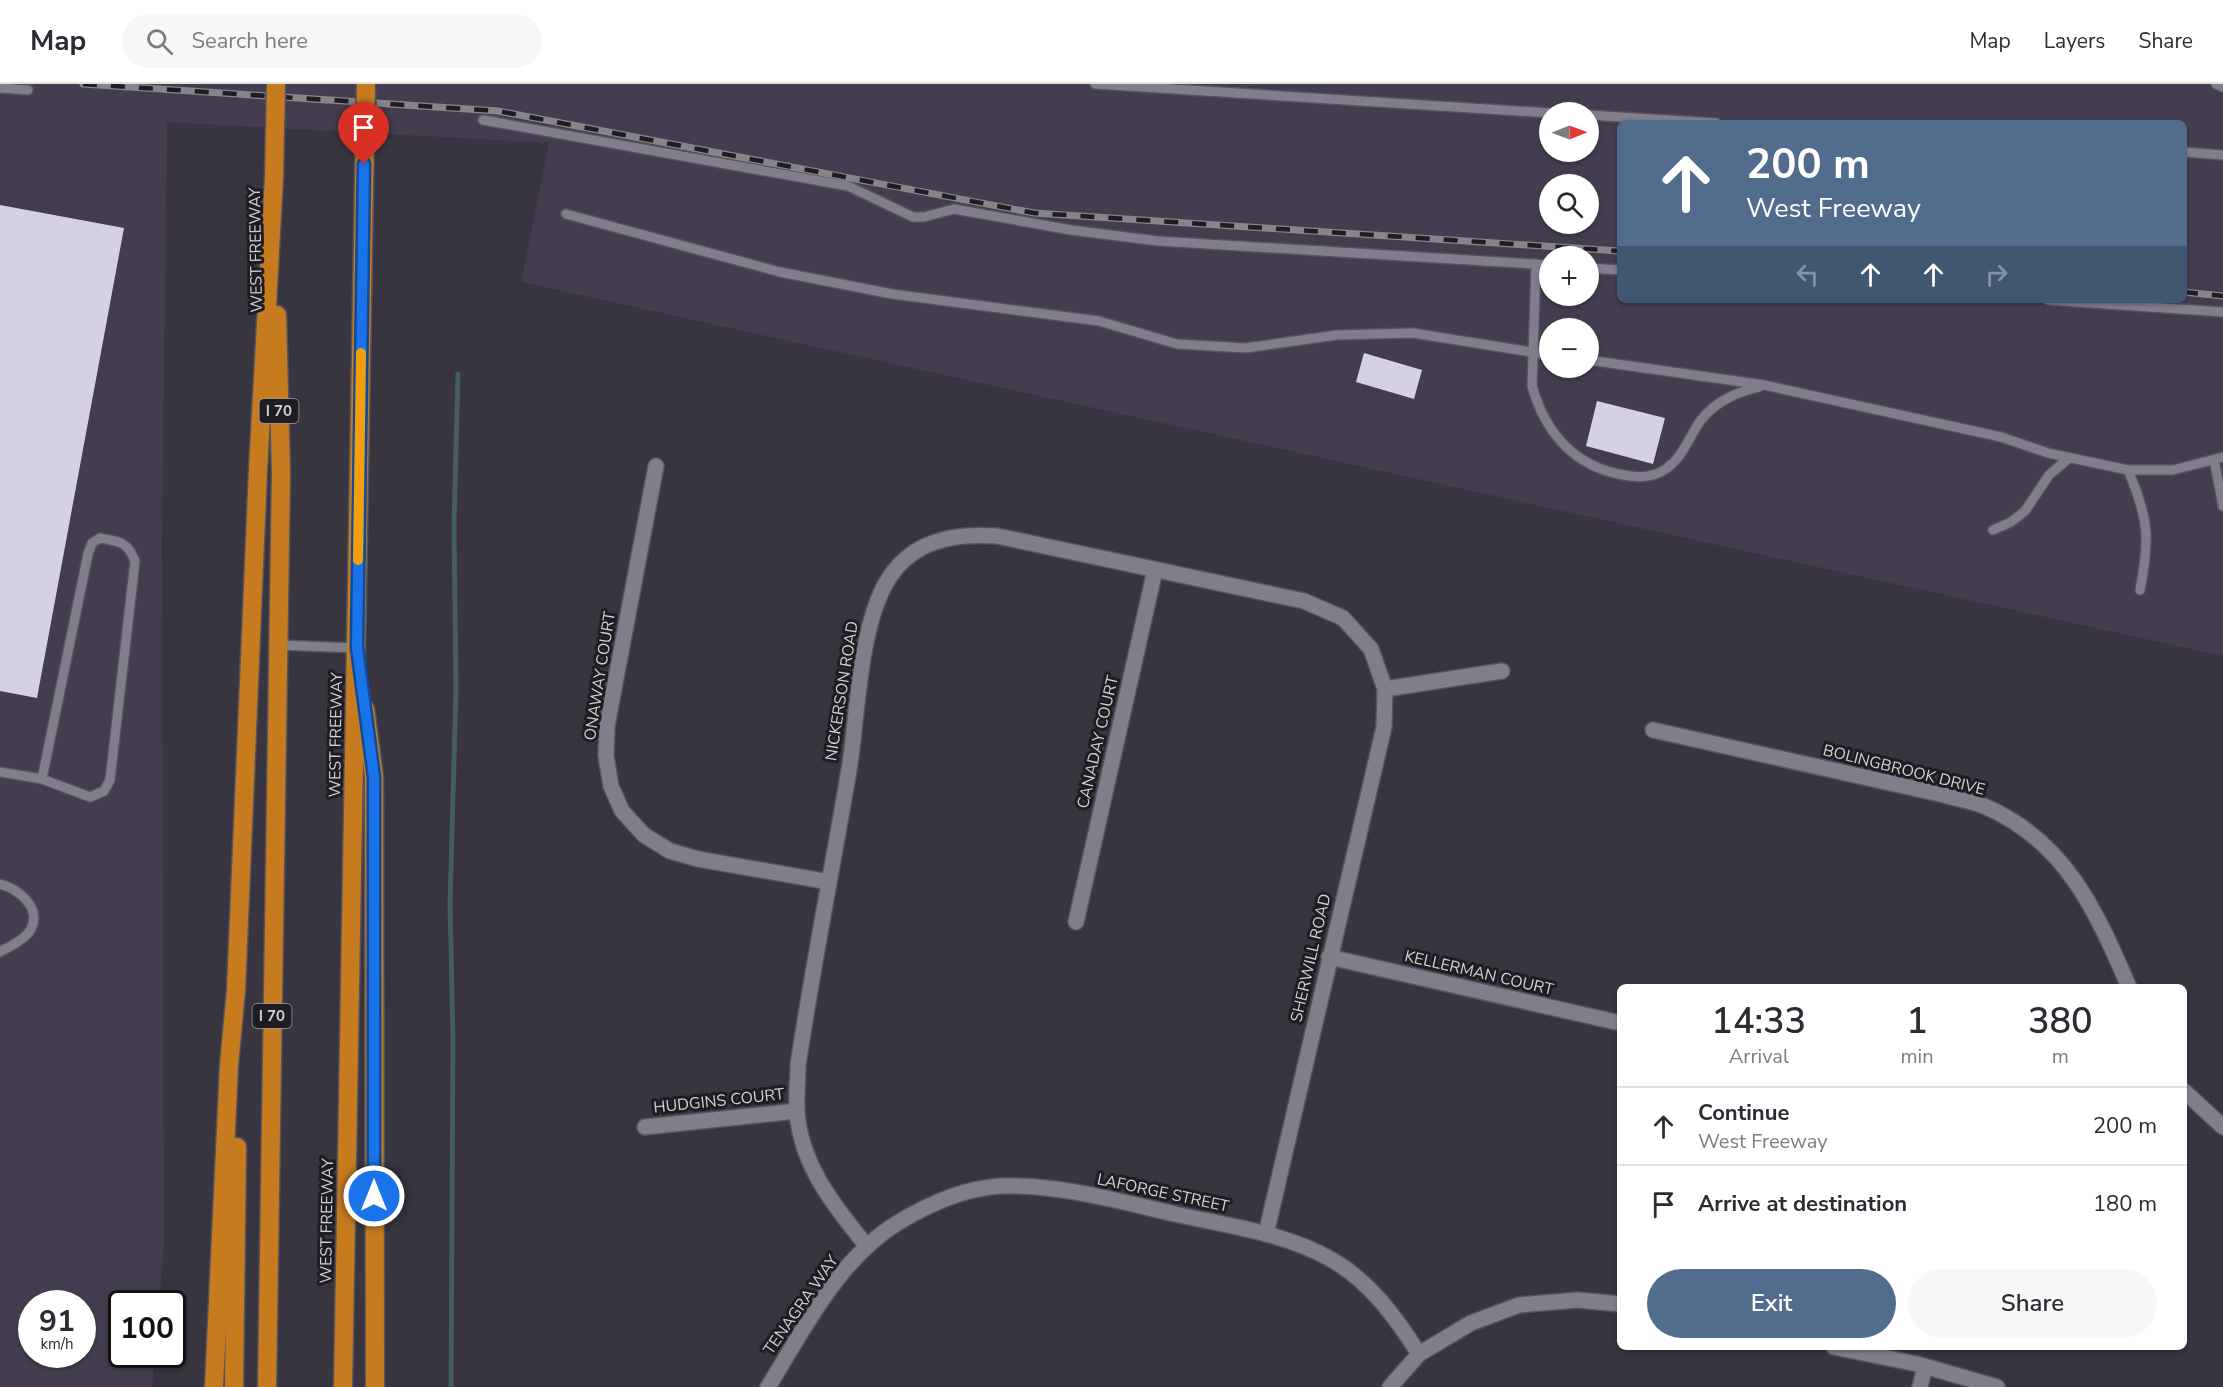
<!DOCTYPE html>
<meta charset="utf-8">
<style>
:root{--surface:#fff;--page:#f7f7f7;--text:#2b2b33;--muted:#7c7c81;--line:#e1e1e2;--accent:#526c8d}
body{margin:0;font-family:"Nunito Sans",sans-serif;background:var(--page);color:var(--text);height:100vh;display:flex;flex-direction:column;font-size:22px;white-space:nowrap}
*{box-sizing:border-box;margin:0}
p{font-size:20px;color:var(--muted)}
.icon{flex:none;width:33px;height:33px;fill:none;stroke:currentColor;stroke-width:2;stroke-linecap:round;stroke-linejoin:round}
.map{position:relative;flex:1;overflow:hidden}
.panel{position:absolute;left:1617px;top:900px;width:570px;height:366px;display:flex;flex-direction:column;background:var(--surface);border-radius:9px;box-shadow:0 2px 4px #0004}
.panel>*{flex:none}
.hud{position:absolute;left:1617px;top:36px;width:570px;height:183px;border-radius:9px;box-shadow:0 2px 4px #0004;background:#526c8d;color:#fff;overflow:hidden}
.needle{width:39px;rotate:89deg}
.buttons{position:absolute;left:1539px;top:18px;display:grid;gap:12px}
.buttons a{display:grid;place-items:center;width:60px;height:60px;border-radius:50%;background:var(--surface);box-shadow:0 2px 4px #0004;font-size:30px}
.speed{position:absolute;left:18px;top:1206px;display:flex;gap:12px;font-size:30px;font-weight:700;text-align:center}
.speed>*{display:grid;place-content:center;width:78px;height:78px;border-radius:50%;background:var(--surface);box-shadow:0 2px 4px #0004;line-height:1}
.speed small{font-size:15px;font-weight:400}
.speed .limit{border:3px solid #111;border-radius:9px;background:#fff;color:#111}
.pin{position:absolute;display:grid;place-items:center;width:51px;height:51px;color:#fff;margin:-62px -26px;border-radius:50% 50% 50% 0;rotate:-45deg;box-shadow:0 0 6px #0007}
.pin .icon{rotate:45deg}
.me{position:absolute;width:66px;margin:-33px;rotate:0deg;stroke-linejoin:round;filter:drop-shadow(0 0 4px #0008)}
.turn{display:flex;align-items:center;gap:21px;height:126px;padding:0 30px;font-size:27px}
.turn .icon{width:78px;height:78px;stroke-width:2.5}
.turn b{display:block;font-size:42px;line-height:51px}
.lanes{display:flex;align-items:center;height:57px;padding:0 30px;background:#0003;justify-content:center;gap:30px;direction:ltr}
.lanes .off{opacity:.35}
.eta{display:flex;justify-content:space-evenly;align-items:center;height:102px;text-align:center}
.eta b{font-size:36px;font-weight:600;line-height:42px}
.action{display:flex;gap:12px;margin-top:auto;padding:12px 30px}
.action a{flex:1;height:69px;border-radius:36px;background:var(--accent);color:#fff;font-size:24px;font-weight:600;line-height:69px;text-align:center}
.action a+a{background:var(--page);color:var(--text)}
ul{padding:0;list-style:none}
li{display:flex;align-items:center;gap:18px;height:78px;padding:0 30px;border-top:2px solid var(--line)}
li div{flex:1}
li b{display:block;font-size:22px}
li em{font-style:normal}
header{display:flex;align-items:center;gap:36px;box-sizing:border-box;height:84px;padding:0 30px;background:var(--surface);border-bottom:2px solid var(--line)}
header strong{font-size:28px}
nav{display:flex;gap:33px;margin-inline-start:auto;font-size:21px}
.search{width:420px;height:54px;background:var(--page);display:flex;align-items:center;gap:15px;box-sizing:border-box;padding:0 21px;border-radius:33px;color:var(--muted);font-size:22px}
.map>svg:first-child{display:block}
.built{fill:#433d4f;fill-rule:evenodd}
.lines{fill:none;stroke-linecap:round;stroke-linejoin:round}
.stream{stroke:#425e61;stroke-width:5}
.building{fill:#d6d1e0}
.service-casing{stroke:#55525b;stroke-width:12}
.minor-casing{stroke:#55525b;stroke-width:18}
.motorway-casing{stroke:#55525b;stroke-width:21}
.service{stroke:#827d8b;stroke-width:9}
.minor{stroke:#827d8b;stroke-width:15}
.motorway{stroke:#c77b1f;stroke-width:18}
.rail-casing{stroke:#87848d;stroke-width:7}
.rail{stroke:#1f1d22;stroke-width:4.5;stroke-dasharray:14;stroke-linecap:butt}
.motorway-bridge-casing{stroke:#55525b;stroke-width:21;stroke-linecap:butt}
.motorway-bridge{stroke:#c77b1f;stroke-width:18}
.route-casing{stroke:#114b97;stroke-width:15}
.route{stroke:#1a73e8;stroke-width:10}
.slow{stroke:#f59e0b;stroke-width:10}
.labels{text-anchor:middle;dominant-baseline:central;stroke-width:6;stroke-linejoin:round;paint-order:stroke}
.shield{fill:#1f1d22;stroke:#9c9aa1;stroke-width:1.5}
.shield-label{font-size:15px;font-weight:bold;fill:#d2d0d7}
.street-label{font-size:16px;fill:#d2d0d7;stroke:#1f1d22}
</style>
<header>
<strong>Map</strong>
<div class="search"><svg class="icon" aria-label="search" viewBox="0 0 24 24"><circle cx="10" cy="10" r="6"/><path d="M15 15l6 6"/></svg>Search here</div>
<nav><a>Map</a><a>Layers</a><a>Share</a></nav>
</header>
<div class="map">
<svg width="2223" height="1303" viewBox="0 0 2223 1303">
<rect width="100%" height="100%" fill="#383440"/>
<path class="built" d="M0 0H2223V572L521 198 549 59 167 38 162 457 164 1164 159 1219 122 1220V1270L155 1271 152 1303H0ZM1550 28H1588V68H1550ZM1620 39H2184V216H1620ZM1550 100H1588V140H1550ZM1550 172H1588V212H1550ZM1550 244H1588V284H1550ZM32 1220H82V1270H32Z"/>
<g class="lines">
<path class="stream" d="M451 1303 453 953 450 820 456 606 454 442 458 290"/>
</g>
<path class="building" d="M0 121 124 144 37 614 0 607Z
M1364 269 1422 286 1414 315 1356 298Z
M1597 317 1665 334 1653 380 1586 362Z"/>
<g class="lines">
<defs>
<path id="service" d="M1095 0 1550 29
M2216 0 2223 3
M0 4 28 6
M1588 31 1716 39
M483 36 848 102 913 133H924L954 125 1071 146 1158 157 1550 181
M2184 68 2223 71
M566 130 780 188 892 210 1099 237 1177 260 1246 264 1337 251 1413 249 1550 271
M1536 180 1532 302C1545 348 1574 383 1624 391 1639 394 1654 394 1667 384 1684 372 1689 352 1701 336 1716 317 1736 308 1759 303
M1588 184 1620 186
M2048 216 2223 228
M1588 276 1764 301 2001 353 2048 369 2128 386H2173L2223 373
M2214 376 2223 422
M2128 386C2149 435 2150 455 2140 506
M1993 446 2011 438 2025 427 2049 391 2069 374
M277 561 357 564
M0 688 42 695 90 713 104 707 110 696 135 477C127 457 120 458 100 454L92 459 88 470 42 695
M0 800C18 805 42 823 31 845 25 856 10 862 0 868"/>
<path id="minor" d="M656 382 607 642 606 672 611 702 622 727 644 751 670 767 698 775 829 798
M1385 605 1502 587
M1653 646 1944 711C1957 715 1971 717 1984 722 2066 757 2096 827 2129 903
M1076 838 1155 486
M1329 873 1620 939
M2184 1007 2223 1043
M645 1043 797 1027
M866 1161C834 1122 801 1081 797 1028 796 1012 798 996 798 981 813 881 833 781 850 680 858 626 860 529 894 487 920 454 958 450 997 452L1304 517 1343 534 1371 565 1385 605 1384 643 1266 1150
M1834 1263 1917 1280 1997 1303
M768 1303C804 1245 839 1174 899 1138 929 1120 965 1104 1001 1102 1059 1100 1118 1117 1175 1130 1228 1142 1287 1149 1334 1177 1371 1199 1397 1235 1419 1270
M1390 1303 1419 1270 1471 1239 1519 1221 1578 1216 1620 1220
M1920 1303 1925 1282"/>
<path id="motorway" d="M365 625 374 693 375 1303
M214 1303 229 981 236 906 258 386 274 93
M234 1303 237 1063
M267 1303 281 388 277 231
M343 1303 364 100"/>
</defs>
<use href="#service" class="service-casing"/>
<use href="#minor" class="minor-casing"/>
<use href="#motorway" class="motorway-casing"/>
<use href="#service" class="service"/>
<use href="#minor" class="minor"/>
<use href="#motorway" class="motorway"/>
<defs>
<path id="rail" d="M83 0 498 27 1034 129 1620 167
M2184 208 2223 212"/>
</defs>
<use href="#rail" class="rail-casing"/>
<use href="#rail" class="rail"/>
<defs>
<path id="motorway-bridge" d="M274 93 276 0
M364 100 366 0"/>
</defs>
<use href="#motorway-bridge" class="motorway-bridge-casing"/>
<use href="#motorway-bridge" class="motorway-bridge"/>
</g>
<g class="lines">
<defs>
<path id="route" d="M364 80 357 564 374 693V1112"/>
</defs>
<use href="#route" class="route-casing"/>
<use href="#route" class="route"/>
<path class="slow" d="M358 476 361 269"/>
</g>
<g class="labels">
<g class="shield">
<rect x="259.5" y="315" width="39" height="24" rx="4.5"/>
<rect x="252.5" y="920" width="39" height="24" rx="4.5"/>
</g>
<g class="shield-label">
<text x="279" y="327">I 70</text>
<text x="272" y="932">I 70</text>
</g>
<g class="street-label">
<text transform="translate(256 166) rotate(-91)">WEST FREEWAY</text>
<text transform="translate(600 592) rotate(-81)">ONAWAY COURT</text>
<text transform="translate(842 607) rotate(-81)">NICKERSON ROAD</text>
<text transform="translate(336 651) rotate(-89)">WEST FREEWAY</text>
<text transform="translate(1098 658) rotate(-77)">CANADAY COURT</text>
<text transform="translate(1904 686) rotate(14)">BOLINGBROOK DRIVE</text>
<text transform="translate(1311 874) rotate(-77)">SHERWILL ROAD</text>
<text transform="translate(1479 889) rotate(13)">KELLERMAN COURT</text>
<text transform="translate(719 1017) rotate(-6)">HUDGINS COURT</text>
<text transform="translate(1163 1109) rotate(12)">LAFORGE STREET</text>
<text transform="translate(327 1137) rotate(-89)">WEST FREEWAY</text>
<text transform="translate(801 1221) rotate(-55)">TENAGRA WAY</text>
</g>
</g>
</svg>
<div class="buttons">
<a><svg class="needle" viewBox="-14 -14 28 28"><path d="M0-13l5 13h-10z" fill="#e53935"/><path d="M0 13l5-13h-10z" fill="#7c7c81"/></svg></a>
<a><svg class="icon" aria-label="search" viewBox="0 0 24 24"><circle cx="10" cy="10" r="6"/><path d="M15 15l6 6"/></svg></a>
<a>+</a>
<a>−</a>
</div>
<div class="speed"><div>91<small>km/h</small></div><div class="limit">100</div></div>
<div class="pin" style="left:364px;top:80px;background:#d93025"><svg class="icon" aria-label="arrive" viewBox="0 0 24 24"><path d="M6 21V4h12l-3 4 3 4H6"/></svg></div>
<svg class="me" style="left:374px;top:1112px" viewBox="-20 -20 40 40"><circle r="17" fill="#1a73e8" stroke="#fff" stroke-width="3"/><path d="M0-11L8 9 0 5-8 9z" fill="#fff"/></svg>
<div class="hud">
<div class="turn"><svg class="icon" aria-label="ahead" viewBox="0 0 24 24"><path d="M12 20V5M6 11l6-6 6 6"/></svg><div><b>200 m</b>West Freeway</div></div>
<div class="lanes"><svg class="icon off" aria-label="left" viewBox="0 0 24 24"><path d="M17 20v-9H6M10 6l-5 5 5 5"/></svg><svg class="icon" aria-label="ahead" viewBox="0 0 24 24"><path d="M12 20V5M6 11l6-6 6 6"/></svg><svg class="icon" aria-label="ahead" viewBox="0 0 24 24"><path d="M12 20V5M6 11l6-6 6 6"/></svg><svg class="icon off" aria-label="right" viewBox="0 0 24 24"><path d="M7 20v-9h11M14 6l5 5-5 5"/></svg></div>
</div>
<section class="panel">
<div class="eta">
<div><b>14:33</b><p>Arrival</p></div>
<div><b>1</b><p>min</p></div>
<div><b>380</b><p>m</p></div>
</div>
<ul>
<li><svg class="icon" aria-label="ahead" viewBox="0 0 24 24"><path d="M12 20V5M6 11l6-6 6 6"/></svg><div><b>Continue</b><p>West Freeway</p></div><em>200 m</em></li>
<li><svg class="icon" aria-label="arrive" viewBox="0 0 24 24"><path d="M6 21V4h12l-3 4 3 4H6"/></svg><div><b>Arrive at destination</b></div><em>180 m</em></li>
</ul>
<div class="action"><a>Exit</a><a>Share</a></div>
</section>
</div>
